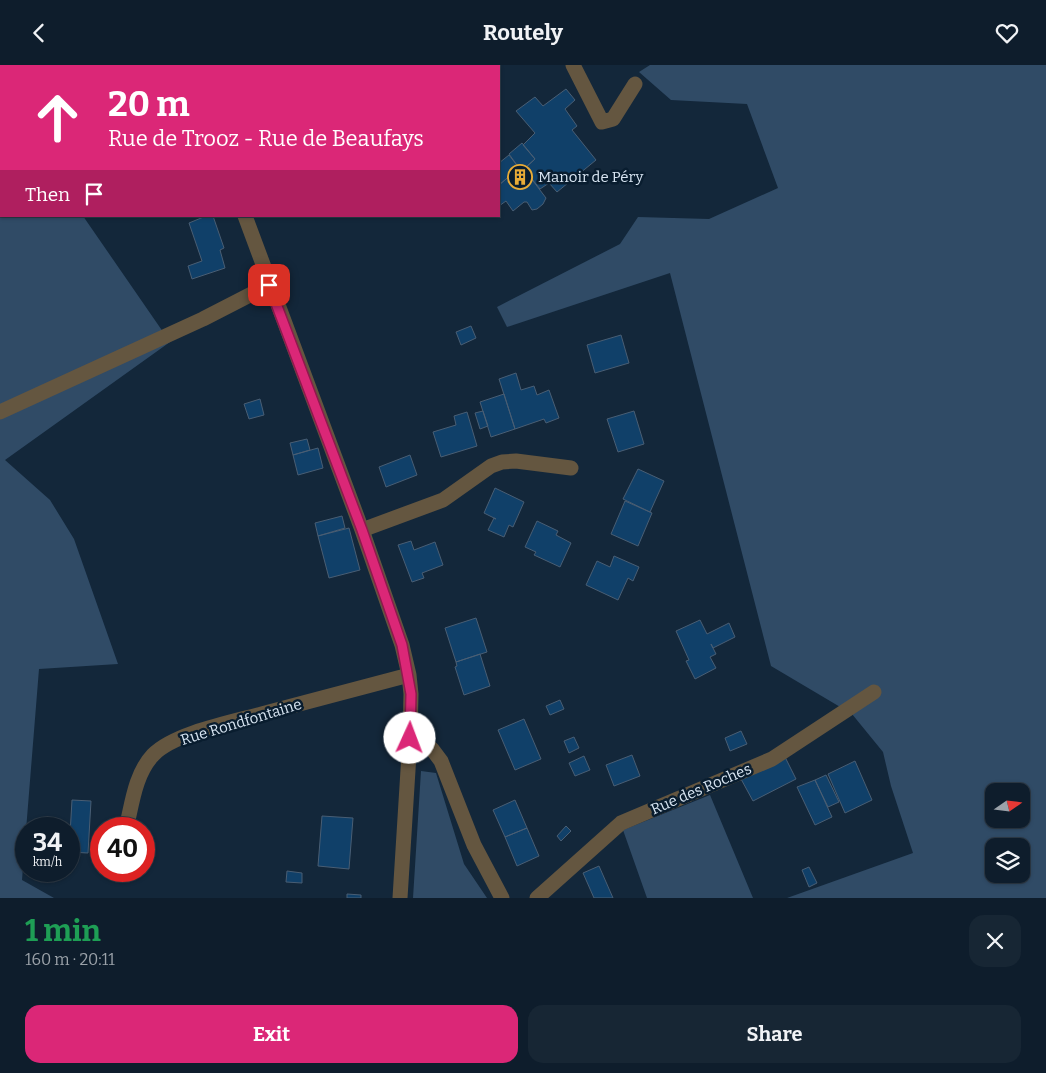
<!DOCTYPE html>
<meta charset="utf-8">
<style>
:root{--surface:#0e1d2c;--page:#172634;--text:#f1f3f6;--muted:#9ba2a9;--line:#2e3b48;--accent:#db2777}
body{margin:0;font-family:Bitter,serif;background:var(--page);color:var(--text);height:100vh;display:flex;flex-direction:column;font-size:19px;white-space:nowrap}
*{box-sizing:border-box;margin:0}
p{font-size:16px;color:var(--muted)}
.icon{flex:none;width:28px;height:28px;fill:none;stroke:currentColor;stroke-width:2;stroke-linecap:round;stroke-linejoin:round}
.map{position:relative;height:833px;overflow:hidden}
.panel{display:flex;flex-direction:column;background:var(--surface);flex:1}
.panel>*{flex:none}
.top-card{position:absolute;left:0px;top:0px;width:500px;height:152px;box-shadow:0 1px 4px #0004,0 0 0 1px var(--line);background:#db2777;color:#fff;overflow:hidden}
.needle{width:32px;rotate:76deg}
.buttons{position:absolute;left:985px;top:718px;display:grid;gap:10px}
.buttons a{display:grid;place-items:center;width:45px;height:45px;border-radius:10px;background:var(--surface);box-shadow:0 1px 4px #0004,0 0 0 1px var(--line);font-size:25px}
.speed{position:absolute;left:15px;top:752px;display:flex;gap:10px;font-size:25px;font-weight:700;text-align:center}
.speed>*{display:grid;place-content:center;width:65px;height:65px;border-radius:50%;background:var(--surface);box-shadow:0 1px 4px #0004,0 0 0 1px var(--line);line-height:1}
.speed small{font-size:12px;font-weight:400}
.speed .limit{border:8px solid #d22;background:#fff;color:#111}
.pin{position:absolute;display:grid;place-items:center;width:42px;height:42px;color:#fff;margin:-21px;border-radius:10px;box-shadow:0 2px 8px #0006}
.me{position:absolute;width:55px;margin:-28px;rotate:2deg;stroke-linejoin:round;filter:drop-shadow(0 0 4px #0008)}
.turn{display:flex;align-items:center;gap:18px;height:105px;padding:0 25px;font-size:22px}
.turn .icon{width:65px;height:65px;stroke-width:2.5}
.turn b{display:block;font-size:35px;line-height:42px}
.then{display:flex;align-items:center;height:48px;padding:0 25px;background:#0003;gap:10px;font-size:19px}
.round{display:grid;place-items:center;flex:none;width:52px;height:52px;border-radius:15px;background:var(--page)}
.headline{display:flex;align-items:center;justify-content:space-between;height:85px;padding:0 25px}
h1{font-size:30px;font-weight:700;line-height:38px;color:#1e9e55}
.button{display:flex;gap:10px;margin-top:auto;padding:10px 25px}
.button a{flex:1;height:58px;border-radius:15px;background:var(--accent);color:#fff;font-size:20px;font-weight:700;line-height:58px;text-align:center}
.button a+a{background:var(--page);color:var(--text)}
header{display:flex;justify-content:space-between;align-items:center;height:65px;padding:0 25px;background:var(--surface);font-size:22px;font-weight:700}
.map>svg:first-child{display:block}
.green{fill:#304b66;fill-rule:evenodd}
.building{fill:#104069;stroke:#495e74}
.lines{fill:none;stroke-linecap:round;stroke-linejoin:round}
.minor{stroke:#645640;stroke-width:15}
.route-casing{stroke:#8e194d;stroke-width:12}
.route{stroke:#db2777;stroke-width:9}
.labels{text-anchor:middle;dominant-baseline:central;stroke-width:5;stroke-linejoin:round;paint-order:stroke}
.poi-label{font-size:15px;fill:#d8e5f2;stroke:#091d2f;text-anchor:start}
.street-label{font-size:15px;fill:#d8e5f2;stroke:#091d2f}
</style>
<header><svg class="icon" aria-label="back" viewBox="0 0 24 24"><path d="M15 5l-7 7 7 7"/></svg>Routely<svg class="icon" aria-label="heart" viewBox="0 0 24 24"><path d="M12 20l-8-8c-3-5 5-10 8-4 3-6 11-1 8 4z"/></svg></header>
<div class="map">
<svg width="1046" height="833" viewBox="0 0 1046 833">
<rect width="100%" height="100%" fill="#13273a"/>
<path class="green" d="M0 0H156L1 1V151H83L170 277 5 395 50 435 74 474 118 599 39 604 22 815 54 833H0Z
M650 0H1046V833H787L913 788 891 721 883 687 852 649 771 601 670 208 507 262 497 242 620 179 638 152 709 154 778 123 747 39 671 35 639 7ZM994 726H1021V754H994ZM994 781H1021V809H994Z
M421 706 436 708 464 799 487 833H413Z
M710 730 753 833H647L623 765Z"/>
<path class="building" d="M566 24 575 35 565 44 577 61 572 65 596 95 557 127 549 118 540 124 524 104 535 94 523 80 535 68 516 46 535 32 543 41Z
M522 78 535 94 524 104 546 133 543 139 537 144 532 145 527 137H524L513 146 506 136 499 141V120L519 103 509 89Z
M509 90 519 103 499 120V98Z
M206 151H213L224 183 220 185 225 203 192 214 188 201 202 196 189 158Z
M471 261 476 273 461 280 456 267Z
M621 270 629 298 595 308 587 280Z
M516 308 521 325 534 321 537 330 549 325 559 353 546 358 544 354 515 364 499 314Z
M504 329 515 364 491 372 480 337Z
M260 334 264 350 249 354 244 339Z
M483 346 488 361 480 364 475 348Z
M634 346 644 379 618 387 607 354Z
M467 347 477 381 441 392 433 367 456 360 454 351Z
M307 374 310 385 293 390 290 378Z
M318 383 323 403 298 410 293 390Z
M410 390 417 410 386 422 379 402Z
M638 404 664 416 650 447 623 434Z
M495 423 524 437 513 462 509 460 504 472 488 465 494 453 496 454 484 448Z
M625 436 652 448 638 481 611 469Z
M342 451 345 463 318 471 315 458Z
M537 456 558 466 556 470 571 478 560 502 534 490 536 487 525 482Z
M349 463 360 505 329 513 318 471Z
M411 476 414 485 435 477 443 500 422 508 424 513 412 517 398 480Z
M614 491 639 502 633 516 628 513 618 535 586 520 597 496 610 502Z
M476 553 487 587 456 597 445 563Z
M700 555 707 569 729 558 735 572 713 583 711 579 716 589 710 592 716 603 695 614 686 596 689 595 676 566Z
M480 589 490 621 464 630 455 602 457 601 456 597Z
M560 635 564 644 550 650 546 641Z
M524 654 541 694 515 705 498 665Z
M741 666 747 679 730 686 725 673Z
M574 672 579 683 569 688 564 676Z
M632 690 640 711 614 721 606 700Z
M584 691 590 705 575 711 569 698Z
M785 692 796 714 753 736 741 714Z
M855 696 872 735 845 748 828 709Z
M826 710 839 737 828 742 815 715Z
M815 715 832 752 815 760 797 722Z
M72 735 91 736 88 788 69 787Z
M515 735 527 763 505 772 493 745Z
M322 751 353 753 349 804 318 801Z
M566 761 571 766 561 776 557 771Z
M527 763 539 791 517 801 505 772Z
M599 801 613 833H594L583 808Z
M809 802 817 818 809 822 802 805Z
M287 806 302 808V818L286 817Z
M347 829 361 830V833H347Z"/>
<g class="lines">
<path class="minor" d="M192 0V1
M573 0 602 57 613 54 635 19
M245 151 362 465 402 580 409 610 411 629 410 673 400 833
M0 347 203 254 269 220
M362 465 443 435 491 401 502 397 516 396 571 403
M410 673 421 676 432 684 441 696 474 780 502 833
M126 764C132 739 135 709 153 690 175 667 238 656 269 647 316 635 362 622 409 610
M537 833 621 758 772 694 874 627"/>
</g>
<g class="lines">
<defs>
<path id="route" d="M269 220 362 465 402 580 411 629 410 673"/>
</defs>
<use href="#route" class="route-casing"/>
<use href="#route" class="route"/>
</g>
<defs>
<symbol id="building-ring" viewBox="-11 -11 22 22"><circle r="9.5" fill="#091d2f" stroke="#e8ab37" stroke-width="1.5"/><path d="M-4-6H4V6H1V3H-1V6H-4ZM-2.5-4.3h1.7v1.8h-1.7ZM.8-4.3h1.7v1.8H.8ZM-2.5-1h1.7V.8h-1.7ZM.8-1h1.7V.8H.8Z" fill="#e8ab37"/></symbol>
</defs>
<g fill-rule="evenodd">
<use href="#building-ring" x="506" y="98" width="28" height="28"/>
</g>
<g class="labels">
<g class="poi-label">
<text x="538" y="112">Manoir de Péry</text>
</g>
<g class="street-label">
<text transform="translate(241 657) rotate(-17)">Rue Rondfontaine</text>
<text transform="translate(701 724) rotate(-23)">Rue des Roches</text>
</g>
</g>
</svg>
<div class="buttons">
<a><svg class="needle" viewBox="-14 -14 28 28"><path d="M0-13l5 13h-10z" fill="#e53935"/><path d="M0 13l5-13h-10z" fill="#9ba2a9"/></svg></a>
<a><svg class="icon" aria-label="layers" viewBox="0 0 24 24"><path d="M12 4l9 5-9 5-9-5zM3 14l9 5 9-5"/></svg></a>
</div>
<div class="speed"><div>34<small>km/h</small></div><div class="limit">40</div></div>
<div class="pin" style="left:269px;top:220px;background:#d93025"><svg class="icon" aria-label="arrive" viewBox="0 0 24 24"><path d="M6 21V4h12l-3 4 3 4H6"/></svg></div>
<svg class="me" style="left:410px;top:673px" viewBox="-20 -20 40 40"><circle r="19" fill="#fff"/><path d="M0-13L10 11 0 6-10 11z" fill="#db2777"/></svg>
<div class="top-card">
<div class="turn"><svg class="icon" aria-label="ahead" viewBox="0 0 24 24"><path d="M12 20V5M6 11l6-6 6 6"/></svg><div><b>20 m</b>Rue de Trooz - Rue de Beaufays</div></div>
<div class="then">Then<svg class="icon" aria-label="arrive" viewBox="0 0 24 24"><path d="M6 21V4h12l-3 4 3 4H6"/></svg></div>
</div>
</div>
<section class="panel">
<div class="headline"><div><h1>1 min</h1><p>160 m · 20:11</p></div><a class="round"><svg class="icon" aria-label="close" viewBox="0 0 24 24"><path d="M6 6l12 12M18 6L6 18"/></svg></a></div>
<div class="button"><a>Exit</a><a>Share</a></div>
</section>
